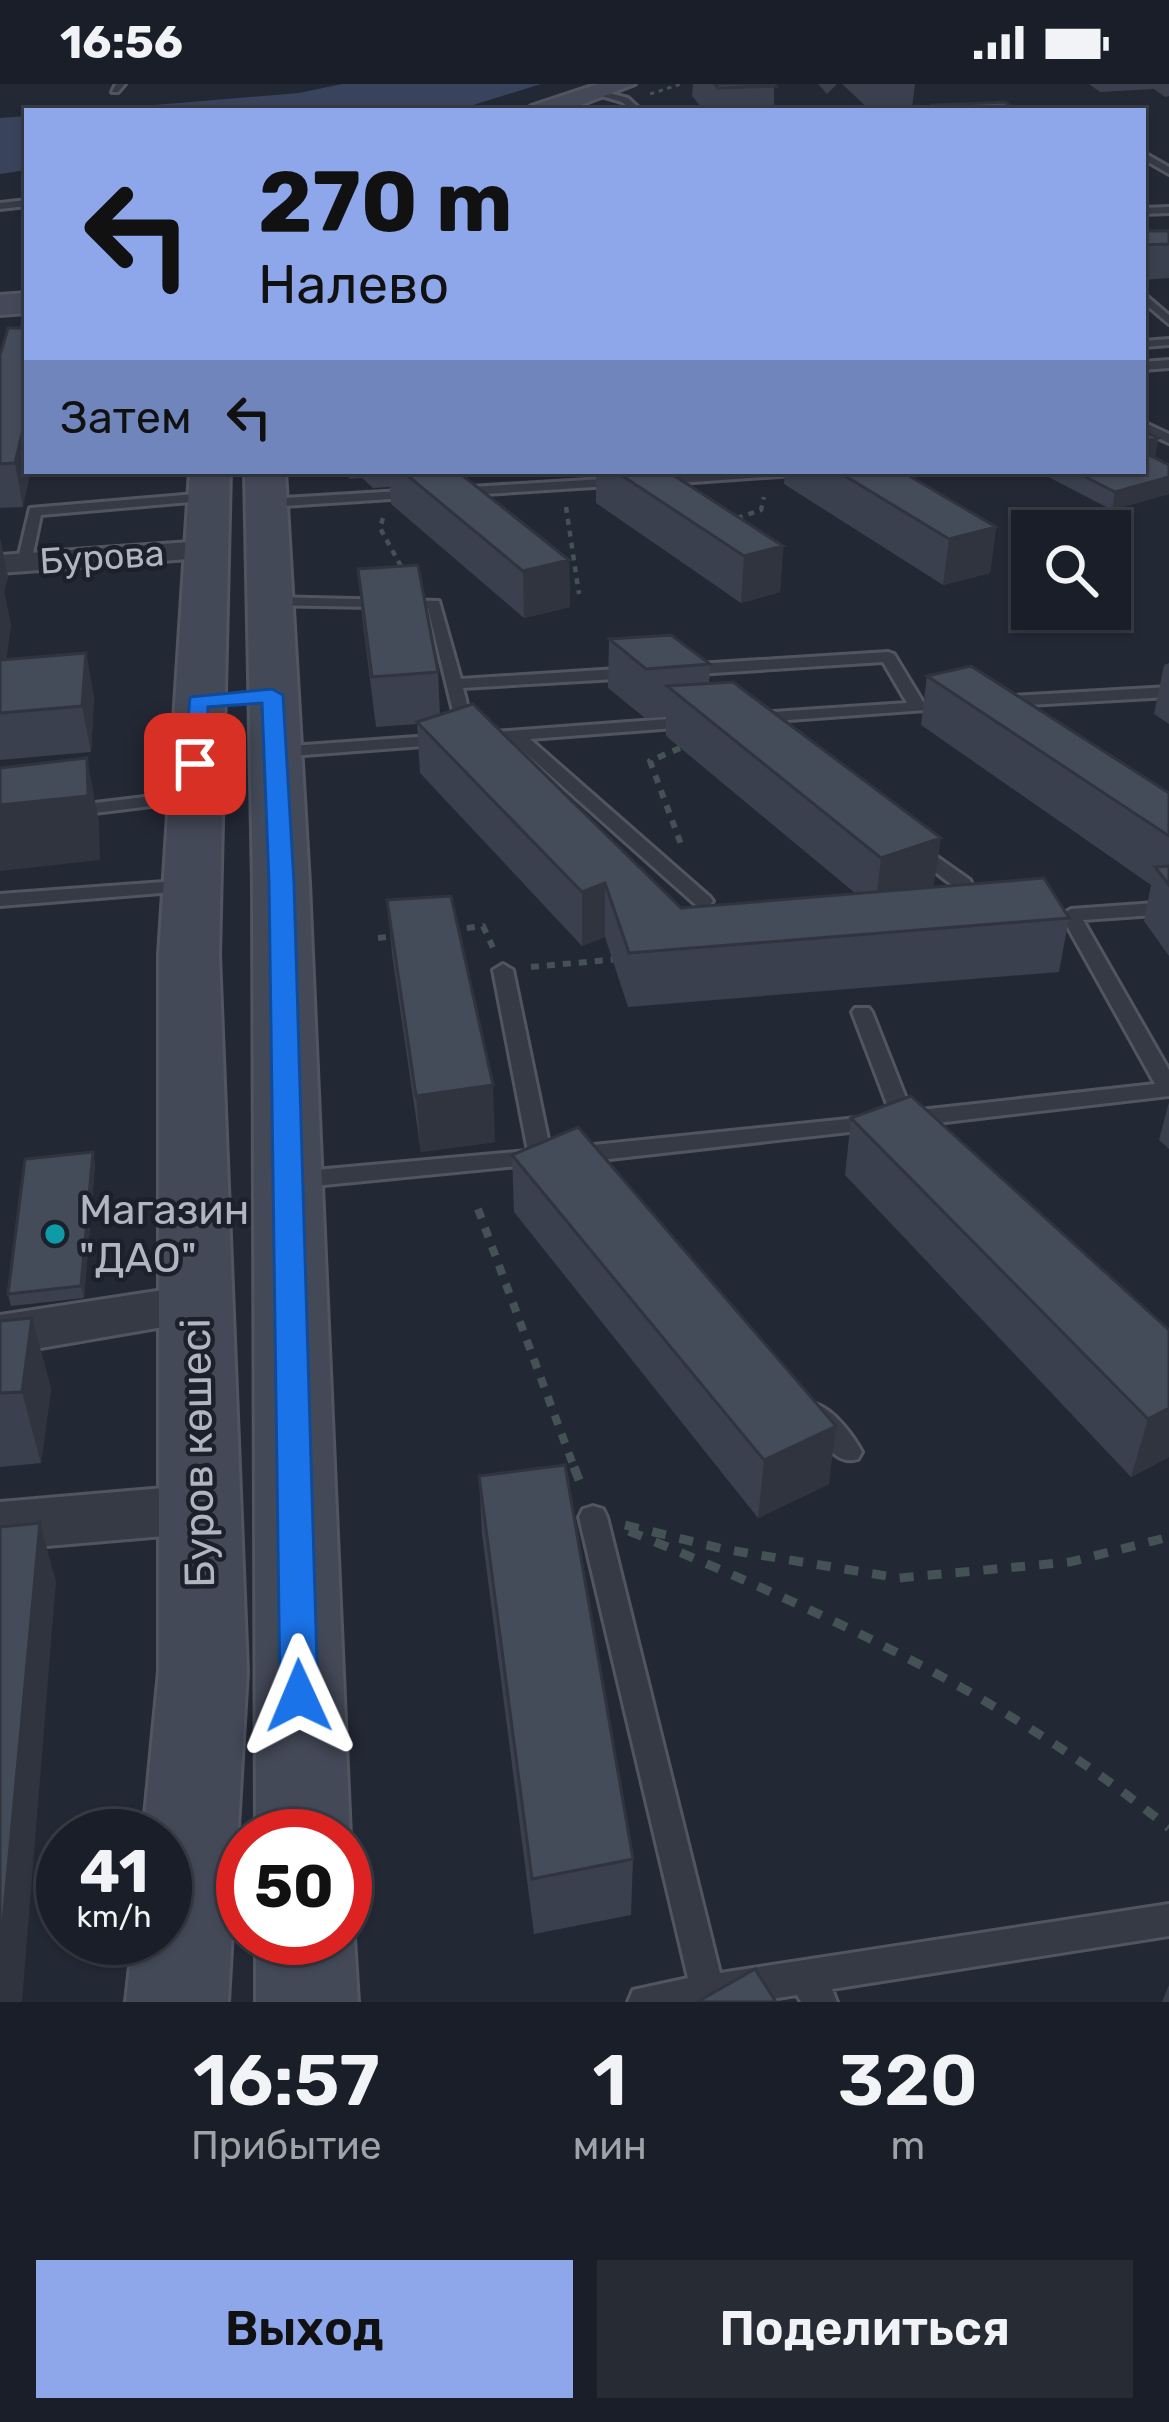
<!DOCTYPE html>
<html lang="ru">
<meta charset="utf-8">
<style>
:root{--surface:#1a1e28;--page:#272b34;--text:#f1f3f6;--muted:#9fa2a8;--line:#383c45;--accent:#8da7ea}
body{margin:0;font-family:Rubik,sans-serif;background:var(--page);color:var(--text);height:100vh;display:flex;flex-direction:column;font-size:45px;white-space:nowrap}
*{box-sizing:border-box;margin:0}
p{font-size:39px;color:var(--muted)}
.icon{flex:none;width:66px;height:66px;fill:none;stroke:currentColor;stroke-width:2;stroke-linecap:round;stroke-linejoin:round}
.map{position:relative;height:1918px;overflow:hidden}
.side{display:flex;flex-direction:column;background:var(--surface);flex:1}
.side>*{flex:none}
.hud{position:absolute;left:24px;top:24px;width:1122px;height:366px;border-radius:0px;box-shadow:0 3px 9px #0004,0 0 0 3px var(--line);background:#8da7ea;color:#111;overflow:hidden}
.tools{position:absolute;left:1011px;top:426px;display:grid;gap:24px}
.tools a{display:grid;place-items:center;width:120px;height:120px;border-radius:0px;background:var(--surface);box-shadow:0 3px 9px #0004,0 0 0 3px var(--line);font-size:60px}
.speed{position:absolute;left:36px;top:1725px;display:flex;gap:24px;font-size:60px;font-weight:700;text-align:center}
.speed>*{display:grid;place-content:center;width:156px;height:156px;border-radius:50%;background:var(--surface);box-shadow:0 3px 9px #0004,0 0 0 3px var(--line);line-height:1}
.speed small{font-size:30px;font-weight:400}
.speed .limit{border:18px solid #d22;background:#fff;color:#111}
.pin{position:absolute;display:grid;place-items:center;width:102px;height:102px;color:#fff;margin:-51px;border-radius:24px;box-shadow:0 6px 18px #0006}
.me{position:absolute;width:132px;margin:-66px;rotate:359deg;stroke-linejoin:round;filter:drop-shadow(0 0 9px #0008)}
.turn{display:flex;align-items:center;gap:42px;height:252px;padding:0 36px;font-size:54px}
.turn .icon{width:156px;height:156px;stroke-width:2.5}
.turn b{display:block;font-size:84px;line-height:102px}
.then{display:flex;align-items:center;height:114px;padding:0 36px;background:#0003;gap:24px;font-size:45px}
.eta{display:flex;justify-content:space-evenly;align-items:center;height:204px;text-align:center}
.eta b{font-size:72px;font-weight:600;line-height:84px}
.cta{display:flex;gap:24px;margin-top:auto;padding:24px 36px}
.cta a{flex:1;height:138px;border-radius:0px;background:var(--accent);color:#111;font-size:48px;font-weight:600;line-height:138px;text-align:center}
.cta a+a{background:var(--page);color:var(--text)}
.status{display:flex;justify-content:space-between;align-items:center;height:84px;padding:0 60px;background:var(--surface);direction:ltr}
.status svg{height:33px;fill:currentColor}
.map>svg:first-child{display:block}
.water{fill:#39445c}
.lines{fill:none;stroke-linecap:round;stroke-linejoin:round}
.service-casing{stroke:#505560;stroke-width:6}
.minor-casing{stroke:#505560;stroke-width:6}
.secondary-casing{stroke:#505560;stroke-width:6}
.path-far4{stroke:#445155;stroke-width:3;stroke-dasharray:4.5 4.5;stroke-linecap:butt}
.path-far3{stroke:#445155;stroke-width:4.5;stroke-dasharray:6 6;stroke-linecap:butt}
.path-far2{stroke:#445155;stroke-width:6;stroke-dasharray:8 8;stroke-linecap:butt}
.path-far1{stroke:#445155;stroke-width:8;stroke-dasharray:10 10;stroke-linecap:butt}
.path{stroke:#445155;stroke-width:9;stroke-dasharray:14 14;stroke-linecap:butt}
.service{fill:#363a45;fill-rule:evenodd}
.minor{fill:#363a45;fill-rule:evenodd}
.secondary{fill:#444958;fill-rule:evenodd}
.wall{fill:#3a404d}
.shaded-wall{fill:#30343e}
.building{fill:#444b59;stroke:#30343e;stroke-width:3}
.route{fill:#1a73e8;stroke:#114b97;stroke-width:3}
.culture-dot{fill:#0f9aa8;stroke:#1b202a;stroke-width:4.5}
.labels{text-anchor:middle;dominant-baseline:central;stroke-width:9;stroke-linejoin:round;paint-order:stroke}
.far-street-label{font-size:36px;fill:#b0b5c2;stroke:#1b202a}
.poi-label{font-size:42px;fill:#b0b5c2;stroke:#1b202a;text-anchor:start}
.street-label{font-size:42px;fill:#b0b5c2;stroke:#1b202a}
</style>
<div class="status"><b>16:56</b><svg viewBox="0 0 49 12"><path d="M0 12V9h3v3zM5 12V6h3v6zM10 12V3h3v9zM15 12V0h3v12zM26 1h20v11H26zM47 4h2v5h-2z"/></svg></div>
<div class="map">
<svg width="1169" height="1918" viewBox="0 0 1169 1918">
<rect width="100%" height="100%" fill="#232835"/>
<path class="water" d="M342 0H541L454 27H83L299 9Z
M27 32V86L0 90V34Z"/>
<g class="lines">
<defs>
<path id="service" d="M116 0H125L118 8H112Z
M601 7 628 14 642 27H633L622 18 598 11Z
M1143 68 1169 83V90L1143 75Z
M27 116V122L0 125V119Z
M1169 123V129L1143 130V124Z
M1143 209 1169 231V240L1143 218Z
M1169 255V261L1143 263V257Z
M1169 276V284L1143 286V278Z
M1143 338 1169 350V359L1143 347Z
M737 387H801L794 391 651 401 644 397 651 393Z
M620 394 625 395V401L454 412 447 408 454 404Z
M417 406 422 407V413L268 423 261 419 268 415Z
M208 409 215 413 213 416 41 431 31 479 24 483 17 479 30 424Z
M268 513 439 517 461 595 633 584 641 589 633 594 463 604 474 648 466 653 458 648 428 524 263 521 260 518Z
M888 568 894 570 923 618 947 616 955 621 953 624 750 639 744 638V630L907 619 883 578 682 591 674 586 682 581Z
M1169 603V613L996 623 988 618 996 613Z
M695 633 701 634V642L530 655 710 813 713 817 710 821H696L512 657 481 659 473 654 481 649Z
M444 651 452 656 450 660 277 673 268 668 277 663Z
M194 707 203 712 200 716 70 732 61 727 70 722Z
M916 758 970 796 972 800 970 804H956L909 768 907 764 909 760Z
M191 796 198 798 200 802 198 806 0 822V810Z
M1169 818V830L1083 836 1169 986V1012L920 1041 918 1047 910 1049 895 1041 852 928 855 924H869L872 928 911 1027 1155 1000 1061 831 1071 825Z
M503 880 513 886 552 1074 549 1079 293 1104 285 1102 282 1096 285 1090 293 1088 528 1067 493 886Z
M877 1032 885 1034 888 1039 885 1044 574 1079 563 1071 574 1063Z
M816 1320C834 1326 853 1351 862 1368L858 1375C835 1383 820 1353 807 1337L803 1330 807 1323Z
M593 1422 603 1425 607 1433 720 1889 1169 1820V1852L832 1905 837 1918H801L797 1911 752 1918H628L633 1906 688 1894 579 1433 583 1425Z"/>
<path id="minor" d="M205 457 220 466 216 473 0 489V471Z
M196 1201 215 1206 222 1220 215 1234 0 1271V1231Z
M199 1401 220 1408 228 1425 220 1442 199 1449 0 1466V1418Z"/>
<path id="secondary" d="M598 0H635L565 27H527L531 22Z
M27 209V229L0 231V211Z
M190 387H230L219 871 247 1587 228 1918H126L133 1854H165V1752H143L159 1587V871Z
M245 387H285L309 799 350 1752 345 1764V1752H256L253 799Z
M345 1831 354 1854 358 1918H256V1854H345Z"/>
</defs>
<use href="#service" class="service-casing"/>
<use href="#minor" class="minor-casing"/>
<use href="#secondary" class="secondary-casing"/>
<path class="path-far4" d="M650 10 681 0"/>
<path class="path-far3" d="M566 423 579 510
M383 434 380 444 403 486
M737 434 761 426 764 413"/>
<path class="path-far2" d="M680 664 650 677 682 763
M451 846 483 842 494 866
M378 854 396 852
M531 883 619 875"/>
<path class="path-far1" d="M478 1125 575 1386"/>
<path class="path" d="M574 1383 583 1406
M625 1441 723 1465 899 1494 1070 1478 1169 1453
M629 1447C822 1527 1006 1611 1169 1744"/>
<use href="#service" class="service"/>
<use href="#minor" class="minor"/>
<use href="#secondary" class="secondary"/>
</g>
<path class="wall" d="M693 0H774V27H637L702 24 692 12Z
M818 0H837L827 10Z
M842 0H915L912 24 869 25Z
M1089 0H1169V12L1165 13 1154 5 1100 8Z
M1143 127 1146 147H1169V194L1143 196Z
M20 244 23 423 0 424V271Z
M1143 347 1158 354 1155 372H1151L1169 381V410L1112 426 1037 387H1143Z
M348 387H457L569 476 570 523 524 534 391 420 390 403 373 404 362 394 349 395Z
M596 387H667L783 462 780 508 741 519 596 419Z
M785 387H901L996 443 990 489 943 501 784 400Z
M0 454 8 493 4 508 11 541 6 575 86 569 94 614 91 668 0 676Z
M358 485 438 588 440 631 681 824 855 809 666 652V633L645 634 608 604 609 555 710 580 709 599 934 803 1069 834 1059 888 628 923 605 853 582 862 420 689 417 640 376 643 362 532Z
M1169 579V640L1154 630 1164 581Z
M927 592 1169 709V872L1144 837 1151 801 921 641Z
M387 816 495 1058 421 1068 392 870Z
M1169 1018V1065L1159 1056Z
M851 1034 1169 1246V1373L1131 1393 845 1091Z
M512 1071 829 1400 758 1434 514 1128Z
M95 1080 84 1214 11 1222 8 1210Z
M32 1234 51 1305 41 1379 0 1383V1237Z
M479 1392 633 1775 631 1831 534 1850 482 1450Z
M1169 1901V1918H1162Z"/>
<path class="shaded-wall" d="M27 329V387H31L23 423 15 379Z
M1158 354 1155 372 1143 375V358Z
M1169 393V410L1112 426 1115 408Z
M996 443 990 489 943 501 949 455Z
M0 454 8 493 4 508 11 541 0 612Z
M783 462 780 508 741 519 744 472Z
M569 476 570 523 524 534 523 487Z
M86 569 94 614 91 668 82 622Z
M87 674 99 738 100 776 0 787V721Z
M941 754 933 807 875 827 881 774Z
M605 799V853L582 862V808Z
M493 1001 495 1058 421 1068 416 1012Z
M93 1068 95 1080 84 1214 81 1202Z
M32 1234 51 1305 41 1379 22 1308Z
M1169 1324V1373L1131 1393 1148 1335Z
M836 1342 829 1400 758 1434 764 1376Z
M40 1439 56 1497 22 1918H0V1870Z"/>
<path class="building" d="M715 0H774L776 2 718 4Z
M1005 18 1017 27H939L933 21Z
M585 23 587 27H555L553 24Z
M712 24 715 27H637Z
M1143 127 1146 147H1169V160L1143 161Z
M24 237H27V329L15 379 0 380V271L8 244H20Z
M1143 347 1158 354 1143 358Z
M1143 368 1169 381V393L1115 408 1074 387H1143Z
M402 387H457L569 476 523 487Z
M615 387H667L783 462 744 472Z
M837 387H901L996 443 949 455Z
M418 481 438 588 372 593 358 485Z
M671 551 710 580 646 585 609 555Z
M86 569 82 622 0 629V576Z
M971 582 1169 709V752L927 592Z
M733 598 941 754 881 774 667 602Z
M473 620 681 824 1044 794 1069 834 629 869 605 799 582 808 417 638Z
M87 674 88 712 0 721V684Z
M1169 782V801L1155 783Z
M451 812 493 1001 416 1012 387 816Z
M911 1012 1169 1246V1324L1148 1335 851 1034Z
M578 1043 836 1342 764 1376 512 1071Z
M93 1068 81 1202 8 1210 25 1075Z
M32 1234 22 1308 0 1309V1237Z
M565 1381 633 1775 532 1795 479 1392Z
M40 1439 0 1870V1443Z
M755 1885 776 1918H697Z"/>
<path class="route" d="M272 605 283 611 294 799 318 1612 313 1624 299 1629 285 1624 280 1612 269 799 262 619 208 623 207 680 195 686 184 680 190 613Z"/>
<circle class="culture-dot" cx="55" cy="1150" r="12"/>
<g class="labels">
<g class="far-street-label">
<text transform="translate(102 473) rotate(-4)">Бурова</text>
</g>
<g class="poi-label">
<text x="79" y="1126">Магазин<tspan x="79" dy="48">"ДАО"</tspan></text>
</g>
<g class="street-label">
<text transform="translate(198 1369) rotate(-91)">Буров көшесі</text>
</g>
</g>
</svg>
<div class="tools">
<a><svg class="icon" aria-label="search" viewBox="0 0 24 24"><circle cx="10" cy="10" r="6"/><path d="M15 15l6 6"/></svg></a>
</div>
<div class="speed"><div>41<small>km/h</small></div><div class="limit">50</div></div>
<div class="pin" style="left:195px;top:680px;background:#d93025"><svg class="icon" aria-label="arrive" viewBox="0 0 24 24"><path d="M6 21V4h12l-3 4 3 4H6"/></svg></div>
<svg class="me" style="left:299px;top:1612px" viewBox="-20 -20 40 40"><path d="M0-17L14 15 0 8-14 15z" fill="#1a73e8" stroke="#fff" stroke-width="4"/></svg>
<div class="hud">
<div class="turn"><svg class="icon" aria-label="left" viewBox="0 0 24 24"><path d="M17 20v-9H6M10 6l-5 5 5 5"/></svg><div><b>270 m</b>Налево</div></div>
<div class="then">Затем<svg class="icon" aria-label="left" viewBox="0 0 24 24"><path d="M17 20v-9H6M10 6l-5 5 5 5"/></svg></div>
</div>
</div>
<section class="side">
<div class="eta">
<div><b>16:57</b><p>Прибытие</p></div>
<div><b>1</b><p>мин</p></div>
<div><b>320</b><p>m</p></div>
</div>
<div class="cta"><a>Выход</a><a>Поделиться</a></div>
</section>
